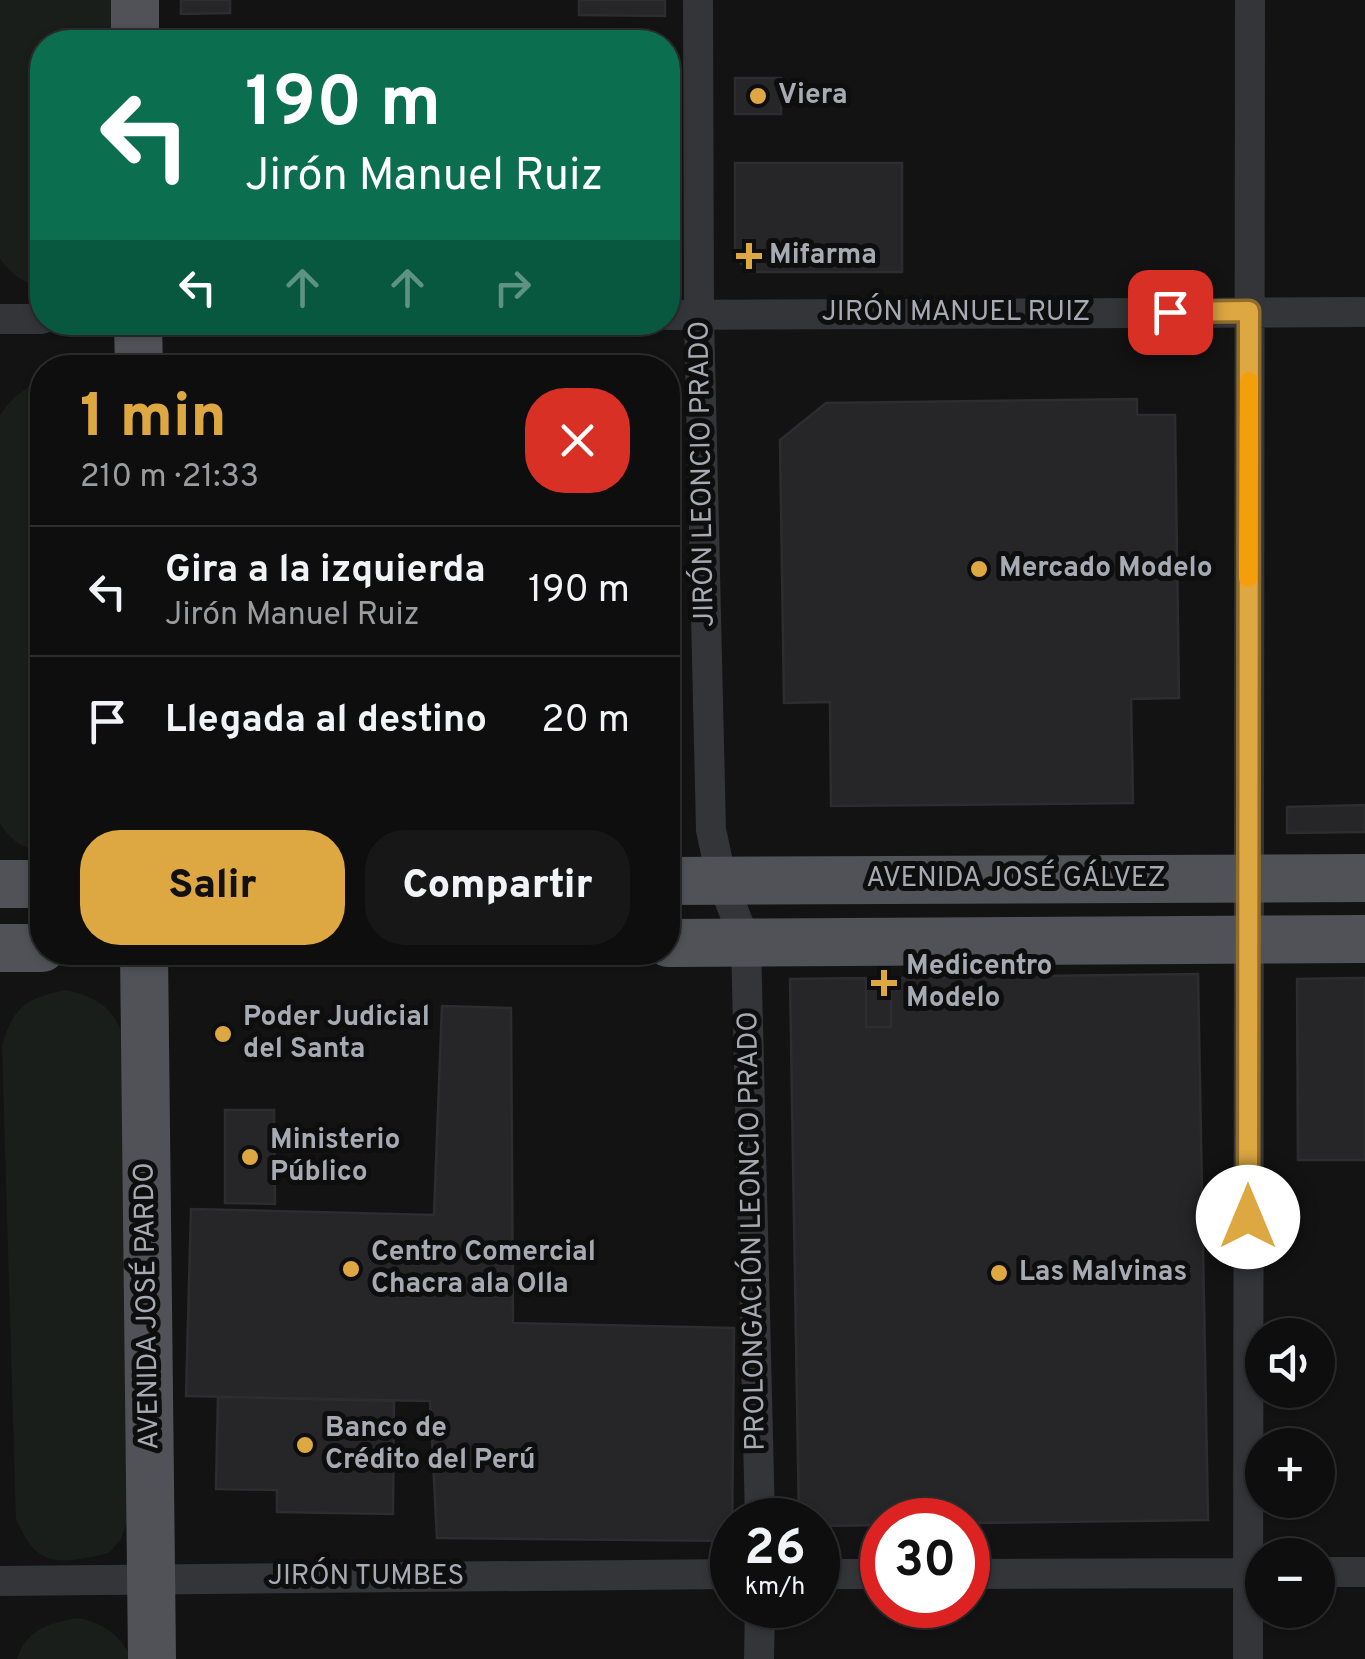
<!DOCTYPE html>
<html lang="es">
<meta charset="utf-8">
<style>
:root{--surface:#0e0e0f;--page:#171718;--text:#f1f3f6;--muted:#9b9c9e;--line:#2e2e2f;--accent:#dda742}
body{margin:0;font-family:Overpass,sans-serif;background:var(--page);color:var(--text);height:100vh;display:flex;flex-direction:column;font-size:38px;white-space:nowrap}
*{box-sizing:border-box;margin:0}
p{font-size:32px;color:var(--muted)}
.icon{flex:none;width:55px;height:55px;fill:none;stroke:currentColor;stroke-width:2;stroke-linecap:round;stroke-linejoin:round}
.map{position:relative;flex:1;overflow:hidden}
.drawer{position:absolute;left:30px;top:355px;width:650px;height:610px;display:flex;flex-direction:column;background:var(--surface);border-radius:40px;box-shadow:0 2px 8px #0004,0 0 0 2px var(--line)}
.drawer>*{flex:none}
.top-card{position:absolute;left:30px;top:30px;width:650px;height:305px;border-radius:40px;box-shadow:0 2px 8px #0004,0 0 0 2px var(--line);background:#0b6e4f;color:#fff;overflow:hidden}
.controls{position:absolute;left:1245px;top:1318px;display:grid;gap:20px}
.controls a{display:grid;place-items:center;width:90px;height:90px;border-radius:50%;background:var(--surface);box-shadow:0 2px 8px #0004,0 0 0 2px var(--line);font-size:50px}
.speed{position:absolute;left:710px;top:1498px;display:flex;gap:20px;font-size:50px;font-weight:700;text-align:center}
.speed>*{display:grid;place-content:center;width:130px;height:130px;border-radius:50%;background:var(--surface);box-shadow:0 2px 8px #0004,0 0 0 2px var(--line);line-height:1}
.speed small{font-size:25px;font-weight:400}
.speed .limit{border:15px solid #d22;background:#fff;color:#111}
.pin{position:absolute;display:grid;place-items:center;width:85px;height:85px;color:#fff;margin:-42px;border-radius:20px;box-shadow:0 5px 15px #0006}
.me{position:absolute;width:110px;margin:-55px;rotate:0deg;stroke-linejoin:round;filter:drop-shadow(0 0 8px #0008)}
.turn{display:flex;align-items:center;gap:35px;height:210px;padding:0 50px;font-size:45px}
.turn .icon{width:130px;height:130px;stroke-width:2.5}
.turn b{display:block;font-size:70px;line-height:85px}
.lanes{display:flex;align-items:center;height:95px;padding:0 50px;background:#0003;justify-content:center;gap:50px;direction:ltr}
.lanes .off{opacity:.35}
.round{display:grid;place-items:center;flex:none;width:105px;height:105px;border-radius:40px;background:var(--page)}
.summary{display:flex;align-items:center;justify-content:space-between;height:170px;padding:0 50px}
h1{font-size:60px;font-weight:800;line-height:75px;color:var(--accent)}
.action{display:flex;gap:20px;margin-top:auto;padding:20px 50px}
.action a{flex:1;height:115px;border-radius:40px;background:var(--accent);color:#111;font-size:40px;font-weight:800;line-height:115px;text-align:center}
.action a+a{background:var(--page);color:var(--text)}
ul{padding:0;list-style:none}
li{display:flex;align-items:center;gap:30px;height:130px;padding:0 50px;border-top:2px solid var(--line)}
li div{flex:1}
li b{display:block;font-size:38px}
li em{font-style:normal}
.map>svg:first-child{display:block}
.green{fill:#1a1e1a}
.building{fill:#262628;stroke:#2d2d30;stroke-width:2.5}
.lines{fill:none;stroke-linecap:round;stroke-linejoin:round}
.street{stroke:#343539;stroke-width:30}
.primary{stroke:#515257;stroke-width:48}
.route-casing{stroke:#906d2b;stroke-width:25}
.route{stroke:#dda742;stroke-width:18}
.slow{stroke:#f59e0b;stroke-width:18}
.poi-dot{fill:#dda742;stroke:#0e0e0f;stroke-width:4}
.labels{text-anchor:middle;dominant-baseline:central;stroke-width:10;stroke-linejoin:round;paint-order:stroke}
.poi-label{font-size:28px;font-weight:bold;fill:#a6aab3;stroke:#0e0e0f;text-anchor:start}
.street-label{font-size:28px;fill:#a6aab3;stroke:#0e0e0f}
</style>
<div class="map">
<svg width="1365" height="1659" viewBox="0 0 1365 1659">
<rect width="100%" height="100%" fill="#131314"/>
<path class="green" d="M0 0H111V42H42V285C22 284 12 274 0 259Z
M42 384V851C22 849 10 840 0 823V415C11 400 23 386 42 384Z
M66 990C95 997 113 1006 123 1036L130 1515 121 1539 109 1553C59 1564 38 1570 16 1519L2 1045C14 1006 27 998 66 990Z
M77 1618C103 1622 120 1635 132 1659H17C26 1630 49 1623 77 1618Z"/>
<path class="building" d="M181 0H230V13L181 14Z
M579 0H665V16L579 15Z
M735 78H781V114H735Z
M668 97H673L671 201H668Z
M735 163H902V272H750L735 257Z
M668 201H671L668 291Z
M1137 399V415H1175L1179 698 1131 699 1133 803 831 806 830 702 784 703 780 440 826 403Z
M1365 805V832L1287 833V807Z
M1198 974 1208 1520 968 1523V1520H882V1525L818 1526V1520H799L790 979 866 978V1027H891V978Z
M866 978H891V1027H866Z
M1357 978H1365V1160H1298L1297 979Z
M442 1006 511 1008 513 1323 734 1328 732 1541 437 1538 430 1401 186 1396 191 1209 434 1215Z
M225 1110H274L275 1204 225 1203Z
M218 1397 394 1401 393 1514 277 1512V1490L216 1489Z"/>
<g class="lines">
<path class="street" d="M698 0 699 315 711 830 722 881 746 943 760 1520
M668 315 1365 312
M0 319H42
M1318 1572H1365
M818 1574H882
M968 1574 1262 1573
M0 1581 732 1574
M759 1659 760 1605
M1248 1659 1250 0"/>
<path class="primary" d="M135 0V42
M138 322 139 368
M668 881 1365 878
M0 884H42
M668 943 1365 939
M0 948H42
M144 952 152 1659"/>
</g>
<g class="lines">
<defs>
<path id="route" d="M1170 312 1249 311 1248 1217"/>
</defs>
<use href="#route" class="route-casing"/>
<use href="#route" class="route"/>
<path class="slow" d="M1248 578 1249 381"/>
</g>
<g class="poi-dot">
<circle cx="758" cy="96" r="10"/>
<path d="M744 241h10v10h10v10h-10v10h-10v-10h-10v-10h10z"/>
<circle cx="979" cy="569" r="10"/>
<path d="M879 968h10v10h10v10h-10v10h-10v-10h-10v-10h10z"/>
<circle cx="223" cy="1034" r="10"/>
<circle cx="250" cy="1157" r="10"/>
<circle cx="351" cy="1269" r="10"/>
<circle cx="999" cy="1273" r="10"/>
<circle cx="305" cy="1445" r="10"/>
</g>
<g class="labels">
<g class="poi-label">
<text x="778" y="96">Viera</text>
<text x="769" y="256">Mifarma</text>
<text x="999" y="569">Mercado Modelo</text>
<text x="906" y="967">Medicentro<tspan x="906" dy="32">Modelo</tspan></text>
<text x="243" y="1018">Poder Judicial<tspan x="243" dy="32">del Santa</tspan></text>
<text x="270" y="1141">Ministerio<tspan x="270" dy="32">Público</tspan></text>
<text x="371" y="1253">Centro Comercial<tspan x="371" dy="32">Chacra ala Olla</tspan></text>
<text x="1019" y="1273">Las Malvinas</text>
<text x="325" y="1429">Banco de<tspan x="325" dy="32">Crédito del Perú</tspan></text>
</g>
<g class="street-label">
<text x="956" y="313">JIRÓN MANUEL RUIZ</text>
<text transform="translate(703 474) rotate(-91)">JIRÓN LEONCIO PRADO</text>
<text x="1016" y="879">AVENIDA JOSÉ GÁLVEZ</text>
<text transform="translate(753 1231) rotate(-91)">PROLONGACIÓN LEONCIO PRADO</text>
<text transform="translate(148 1306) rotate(-91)">AVENIDA JOSÉ PARDO</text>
<text x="366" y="1577">JIRÓN TUMBES</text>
</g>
</g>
</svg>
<div class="controls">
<a><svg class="icon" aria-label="sound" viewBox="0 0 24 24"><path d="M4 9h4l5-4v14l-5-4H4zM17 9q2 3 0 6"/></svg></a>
<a>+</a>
<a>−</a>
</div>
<div class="speed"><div>26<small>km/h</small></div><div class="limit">30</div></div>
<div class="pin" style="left:1170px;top:312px;background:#d93025"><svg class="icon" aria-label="arrive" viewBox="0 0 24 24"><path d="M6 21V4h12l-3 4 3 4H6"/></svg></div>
<svg class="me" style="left:1248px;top:1217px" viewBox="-20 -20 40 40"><circle r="19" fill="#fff"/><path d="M0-13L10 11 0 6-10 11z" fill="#dda742"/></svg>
<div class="top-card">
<div class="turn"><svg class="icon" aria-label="left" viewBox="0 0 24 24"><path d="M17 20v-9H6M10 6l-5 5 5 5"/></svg><div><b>190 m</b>Jirón Manuel Ruiz</div></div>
<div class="lanes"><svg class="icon" aria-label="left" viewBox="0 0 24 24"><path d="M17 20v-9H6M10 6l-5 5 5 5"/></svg><svg class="icon off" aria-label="ahead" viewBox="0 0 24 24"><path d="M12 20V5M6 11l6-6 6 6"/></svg><svg class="icon off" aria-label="ahead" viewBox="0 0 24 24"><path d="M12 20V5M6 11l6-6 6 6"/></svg><svg class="icon off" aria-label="right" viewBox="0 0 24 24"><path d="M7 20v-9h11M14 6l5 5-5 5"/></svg></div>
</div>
<section class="drawer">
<div class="summary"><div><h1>1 min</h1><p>210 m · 21:33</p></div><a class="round" style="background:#d93025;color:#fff"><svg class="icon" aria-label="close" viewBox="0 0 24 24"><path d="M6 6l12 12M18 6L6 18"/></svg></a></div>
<ul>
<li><svg class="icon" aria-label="left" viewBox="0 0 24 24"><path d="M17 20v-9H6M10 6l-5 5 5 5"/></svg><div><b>Gira a la izquierda</b><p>Jirón Manuel Ruiz</p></div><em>190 m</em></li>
<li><svg class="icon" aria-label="arrive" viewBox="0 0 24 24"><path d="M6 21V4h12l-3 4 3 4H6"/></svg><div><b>Llegada al destino</b></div><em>20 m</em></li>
</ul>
<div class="action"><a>Salir</a><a>Compartir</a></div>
</section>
</div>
